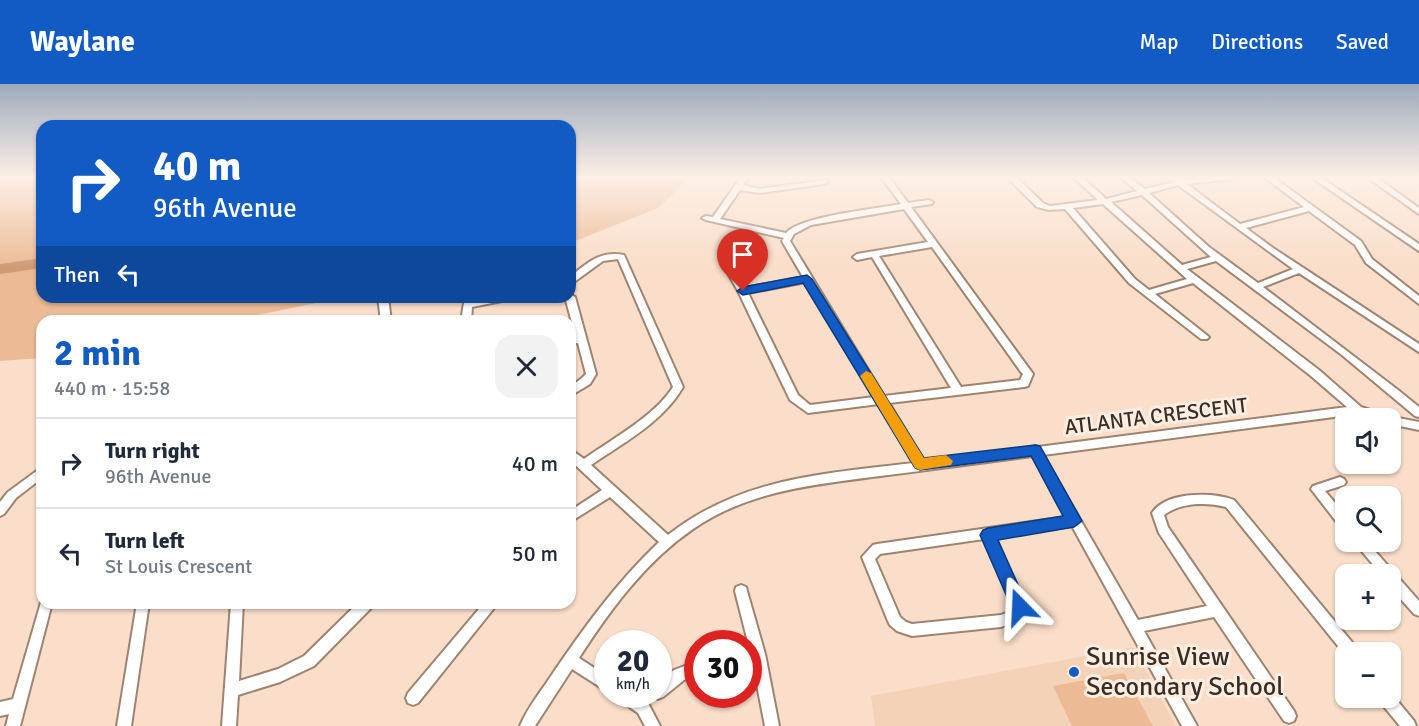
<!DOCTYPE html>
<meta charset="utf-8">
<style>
:root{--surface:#fff;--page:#f2f2f3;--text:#1f2937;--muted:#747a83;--line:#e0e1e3;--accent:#125ac4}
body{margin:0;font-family:Signika,sans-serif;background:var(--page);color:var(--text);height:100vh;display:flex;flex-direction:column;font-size:22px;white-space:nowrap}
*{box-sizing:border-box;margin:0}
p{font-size:20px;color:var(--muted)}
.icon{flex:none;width:33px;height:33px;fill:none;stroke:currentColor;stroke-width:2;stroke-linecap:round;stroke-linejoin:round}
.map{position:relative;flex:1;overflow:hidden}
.side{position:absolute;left:36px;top:231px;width:540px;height:294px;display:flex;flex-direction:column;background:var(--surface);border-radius:18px;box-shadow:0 2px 4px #0004}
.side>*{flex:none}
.hud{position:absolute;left:36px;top:36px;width:540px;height:183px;border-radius:18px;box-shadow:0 2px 4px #0004;background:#125ac4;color:#fff;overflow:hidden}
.controls{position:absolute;left:1335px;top:324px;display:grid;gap:12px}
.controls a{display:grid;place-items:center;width:66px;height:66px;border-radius:12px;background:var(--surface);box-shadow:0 2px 4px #0004;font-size:30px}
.speed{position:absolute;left:594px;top:546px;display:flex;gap:12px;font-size:30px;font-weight:700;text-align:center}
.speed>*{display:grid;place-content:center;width:78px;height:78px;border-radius:50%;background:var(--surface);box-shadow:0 2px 4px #0004;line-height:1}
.speed small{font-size:15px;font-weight:400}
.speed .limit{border:9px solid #d22;background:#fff;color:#111}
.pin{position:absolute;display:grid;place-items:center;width:51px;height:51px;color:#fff;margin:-62px -26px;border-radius:50% 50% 50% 0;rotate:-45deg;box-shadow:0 0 6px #0007}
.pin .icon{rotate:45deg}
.me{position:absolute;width:66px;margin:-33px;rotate:339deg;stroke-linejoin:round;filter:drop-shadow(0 0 4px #0008)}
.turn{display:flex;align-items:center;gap:21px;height:126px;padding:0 18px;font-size:27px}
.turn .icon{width:78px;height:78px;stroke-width:2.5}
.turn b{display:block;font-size:42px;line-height:51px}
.then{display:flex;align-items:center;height:57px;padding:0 18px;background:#0003;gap:12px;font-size:22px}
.round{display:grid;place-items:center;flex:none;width:63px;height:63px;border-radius:18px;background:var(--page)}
.headline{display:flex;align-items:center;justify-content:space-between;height:102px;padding:0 18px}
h1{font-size:36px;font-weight:700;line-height:45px;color:var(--accent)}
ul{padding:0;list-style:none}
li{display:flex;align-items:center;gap:18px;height:90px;padding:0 18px;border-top:2px solid var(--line)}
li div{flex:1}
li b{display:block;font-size:22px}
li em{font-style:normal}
header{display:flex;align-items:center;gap:36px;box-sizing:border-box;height:84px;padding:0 30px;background:var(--accent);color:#fff}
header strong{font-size:28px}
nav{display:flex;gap:33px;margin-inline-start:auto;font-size:21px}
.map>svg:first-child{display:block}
.built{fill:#f3d2b8}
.green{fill:#ecbb96}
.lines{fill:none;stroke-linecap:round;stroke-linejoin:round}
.river{fill:#cd9c77;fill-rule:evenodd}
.minor-casing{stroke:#9d8471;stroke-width:4}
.minor{fill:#fff;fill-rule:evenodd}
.route{fill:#125ac4;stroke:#0c3a7f;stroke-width:1.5}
.slow{fill:#f59e0b}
.poi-dot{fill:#125ac4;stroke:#ffeee1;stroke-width:2}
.labels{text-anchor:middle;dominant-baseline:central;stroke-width:6;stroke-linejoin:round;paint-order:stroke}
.street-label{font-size:21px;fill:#392e26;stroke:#ffeee1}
.near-poi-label{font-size:26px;fill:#392e26;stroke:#ffeee1;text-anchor:start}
</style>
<header>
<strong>Waylane</strong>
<nav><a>Map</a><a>Directions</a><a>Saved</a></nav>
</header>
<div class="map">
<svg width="1419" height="642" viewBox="0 0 1419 642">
<rect width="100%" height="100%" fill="#fadec9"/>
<path class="built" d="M1133 563 1176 642H875L871 612Z"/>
<path class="green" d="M0 93H42V213H345L228 237H42V274L0 277Z
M570 93H690L658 124 570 159Z
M1124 589 1153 642H1072L1053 602Z"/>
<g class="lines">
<path class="river" d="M42 174V184L0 190V180Z"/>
<defs>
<path id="minor" d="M741 93H749L743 101 760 105 827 96 828 98 824 100 760 109 740 106 720 135 786 149C801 132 876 125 901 120L881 93H889L908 119 929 116 933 118 932 120 911 123 1033 290 1028 302 1024 303 889 319 924 377 1031 364 1035 362 1038 363 1347 323 1311 292 1193 199 1155 210 1209 253 1207 255H1201L1129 199 1065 125 1049 126 1037 123 1007 93H1016L1043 119 1050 122 1098 116 1073 93H1082L1106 115 1137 107 1120 93H1129L1145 105 1174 98 1168 93H1177L1182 96 1211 93H1236L1232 95 1187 100 1240 140 1304 123 1264 93H1273L1361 157 1372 175 1419 212V220L1366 179 1355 161 1309 127 1246 144 1273 164 1419 260V268L1299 189 1263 203 1398 306 1419 323V333L1415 332 1342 271 1216 177 1187 185 1319 286 1361 323 1388 332 1419 338V346L1390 340V334H1372L1357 330 1043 371 1138 536 1207 522 1159 449 1152 429C1166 407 1213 408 1234 416L1356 563 1358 568H1346V572L1226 423C1207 418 1181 418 1164 431L1168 443 1294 627 1296 632 1294 637 1289 639 1284 637 1214 533 1144 547 1197 642H1182L1072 442 995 453 1026 523 1019 536 1001 543 912 552 897 547 890 541 888 537 862 473 873 461 877 460 1066 433 1033 372C985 378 936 385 888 391 820 400 751 405 693 445 646 477 610 526 579 574L608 593V608L572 585 535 642H520C527 625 539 610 549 595 582 546 616 499 659 458L610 413 570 438V427L602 406 570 376V365L584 375C612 355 655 332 673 303L618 175 603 177 570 201V193C587 179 601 166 624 171L683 303C663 338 623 359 591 381L668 451C742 393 824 390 913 379L879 320 808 329 790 316 738 207 722 179 723 177H729L745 204 803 193 782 157 784 154 706 136 702 134 706 132 713 133ZM1178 101 1293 185 1258 199 1209 163 1149 109ZM1142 111 1211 173 1182 181 1111 118ZM1103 120 1177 186 1187 195 1149 206 1135 195 1073 124ZM904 125 928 158 857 170 853 173 857 176 872 173 951 304 884 312 790 157 794 150 811 141ZM932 163 1021 288 1023 290 1020 296 961 303 879 172ZM806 198 874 313 810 321 798 311 748 209ZM984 455 1013 522 1009 528 1001 531 912 540 906 538 900 533 875 475 880 470Z
M1311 93H1320L1419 160V167Z
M1367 93H1376L1419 124V130Z
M570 210 575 213 596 290 590 300 570 312V303L582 294 586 290 578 259 570 260V254L576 253 565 213H570Z
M378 213H388L391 237H381Z
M492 213H512L507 216 472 223 471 237H461L464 219Z
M42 383V394L16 414 4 430 0 432V418L8 408Z
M1340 393 1344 395 1346 398 1344 401 1325 407 1346 432V446L1342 445 1311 405 1313 402Z
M1354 458H1367L1419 517V532L1414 530 1390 503V490H1381Z
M741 501 746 503 747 507 765 570 779 642H765L751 570 735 507 736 503Z
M42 515V519H52L20 642H6L9 630 0 632V618L13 615Z
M137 519H149L131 642H117Z
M231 519H243L239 597 278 585 304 572 358 519H373L372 523 314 582 280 598 238 611 236 642H222Z
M484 519H498L418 619 413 621 408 619 406 614 408 609Z
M698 577V590L684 596 663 613 658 615 653 613 652 610H658V599L674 586Z
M1391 609 1414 637 1416 642H1400L1381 619 1379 614H1390Z
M616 610H636L648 619 660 642H645L638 629 618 615Z"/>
</defs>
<use href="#minor" class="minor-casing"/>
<use href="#minor" class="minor"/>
</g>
<linearGradient id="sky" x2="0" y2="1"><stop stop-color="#9daabb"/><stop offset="0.51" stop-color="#fdf0e7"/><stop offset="1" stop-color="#fdf0e7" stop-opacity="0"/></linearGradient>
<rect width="1419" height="183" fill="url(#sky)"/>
<path class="route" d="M807 191 812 195 924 374 1035 361 1040 362 1082 437 1074 443 998 456 1028 523 1026 529 1020 531 1014 529 980 451 983 446 988 444 1063 432 1031 372 920 386 915 384 803 199 743 211 737 207 743 203Z"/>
<path class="slow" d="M866 287 871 289 924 374 946 371 953 377 951 381 920 386 915 384 860 292Z"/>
<circle class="poi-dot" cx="1074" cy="588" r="6"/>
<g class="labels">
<g class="street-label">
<text transform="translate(1156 332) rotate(-7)">ATLANTA CRESCENT</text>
</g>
<g class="near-poi-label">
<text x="1086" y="573">Sunrise View<tspan x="1086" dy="30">Secondary School</tspan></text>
</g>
</g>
</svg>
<div class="controls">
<a><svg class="icon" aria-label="sound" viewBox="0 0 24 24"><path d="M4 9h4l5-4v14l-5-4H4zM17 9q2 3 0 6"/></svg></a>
<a><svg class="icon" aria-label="search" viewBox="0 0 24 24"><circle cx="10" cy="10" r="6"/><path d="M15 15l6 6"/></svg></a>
<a>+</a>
<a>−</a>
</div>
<div class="speed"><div>20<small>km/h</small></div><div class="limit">30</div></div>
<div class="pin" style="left:743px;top:207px;background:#d93025"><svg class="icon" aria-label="arrive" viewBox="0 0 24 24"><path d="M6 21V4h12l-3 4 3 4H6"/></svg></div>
<svg class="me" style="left:1020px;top:523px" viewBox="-20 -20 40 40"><path d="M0-17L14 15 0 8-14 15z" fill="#125ac4" stroke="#fff" stroke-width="4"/></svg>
<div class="hud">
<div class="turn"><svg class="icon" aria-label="right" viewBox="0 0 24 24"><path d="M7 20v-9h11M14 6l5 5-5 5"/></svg><div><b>40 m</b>96th Avenue</div></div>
<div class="then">Then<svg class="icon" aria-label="left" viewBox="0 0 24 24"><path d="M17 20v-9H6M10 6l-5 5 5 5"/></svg></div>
</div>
<section class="side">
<div class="headline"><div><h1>2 min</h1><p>440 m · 15:58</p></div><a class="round"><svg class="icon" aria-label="close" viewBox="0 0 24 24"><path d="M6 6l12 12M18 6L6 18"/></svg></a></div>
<ul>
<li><svg class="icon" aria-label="right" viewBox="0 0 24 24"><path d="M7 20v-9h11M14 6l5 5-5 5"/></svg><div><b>Turn right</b><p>96th Avenue</p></div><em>40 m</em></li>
<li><svg class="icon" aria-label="left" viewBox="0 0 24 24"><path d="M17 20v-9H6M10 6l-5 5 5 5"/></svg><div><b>Turn left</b><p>St Louis Crescent</p></div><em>50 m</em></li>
</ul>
</section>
</div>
